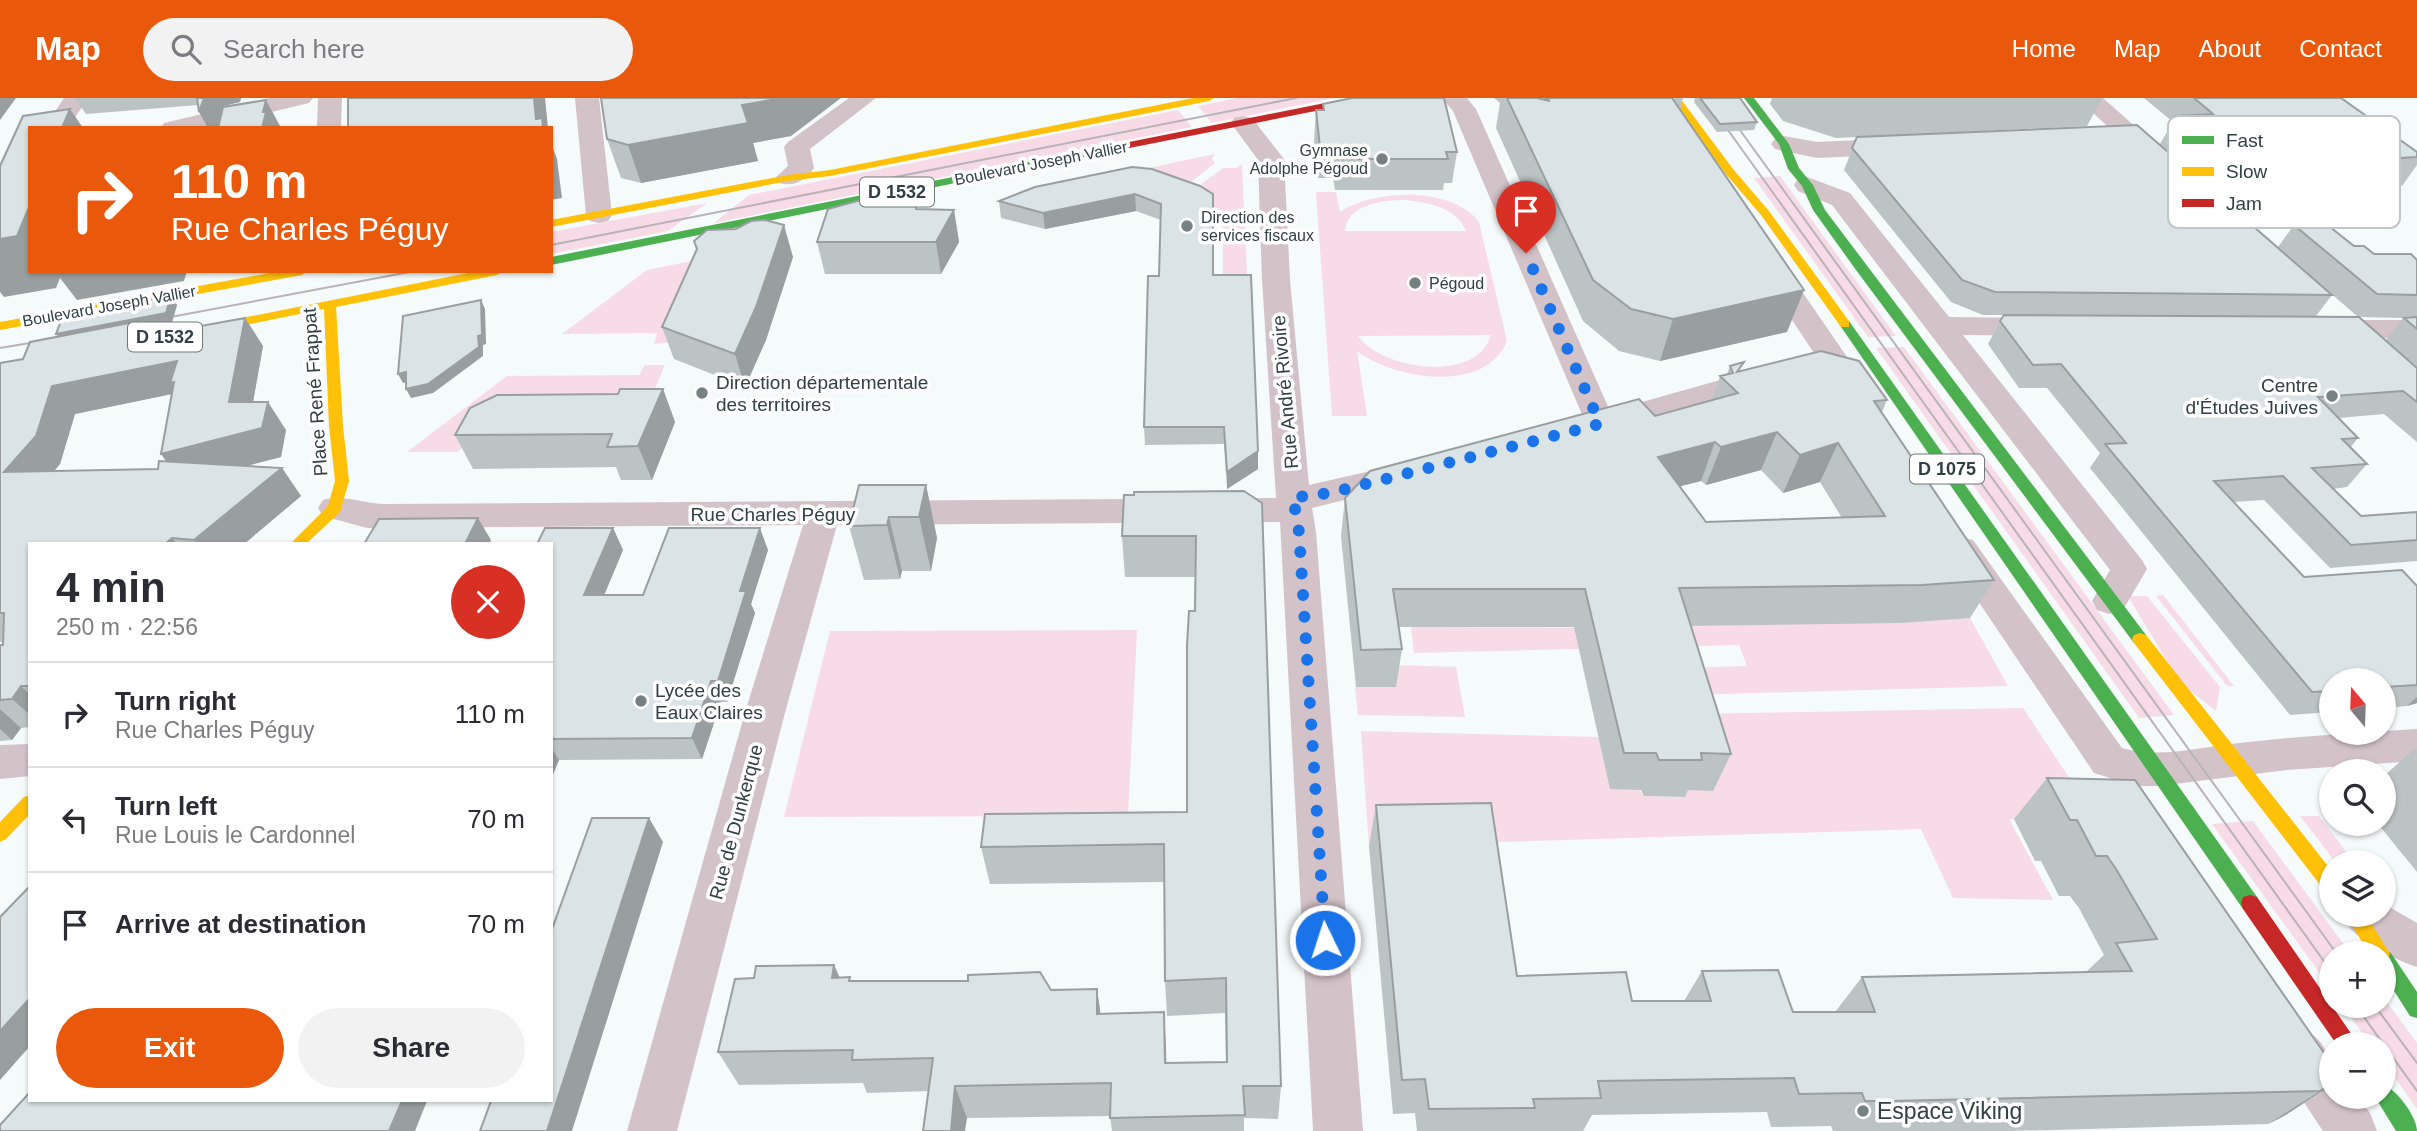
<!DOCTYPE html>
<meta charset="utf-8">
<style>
:root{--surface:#fff;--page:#f2f2f3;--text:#2b2b33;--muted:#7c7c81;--line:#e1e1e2;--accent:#ea580c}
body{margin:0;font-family:Arial,sans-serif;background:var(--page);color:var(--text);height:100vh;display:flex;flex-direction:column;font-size:26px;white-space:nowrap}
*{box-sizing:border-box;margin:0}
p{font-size:23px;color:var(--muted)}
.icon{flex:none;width:38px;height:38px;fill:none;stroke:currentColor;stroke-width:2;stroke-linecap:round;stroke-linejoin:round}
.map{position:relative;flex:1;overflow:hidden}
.panel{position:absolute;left:28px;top:444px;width:525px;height:560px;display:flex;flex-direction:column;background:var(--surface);border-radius:0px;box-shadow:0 2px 5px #0004}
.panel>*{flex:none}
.top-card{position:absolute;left:28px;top:28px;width:525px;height:147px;border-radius:0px;box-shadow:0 2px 5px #0004;background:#ea580c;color:#fff;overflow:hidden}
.needle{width:46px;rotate:341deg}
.buttons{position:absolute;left:2319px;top:570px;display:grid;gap:14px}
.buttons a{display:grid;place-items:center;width:77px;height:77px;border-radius:50%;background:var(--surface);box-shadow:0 2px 5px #0004;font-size:35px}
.pin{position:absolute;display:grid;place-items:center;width:60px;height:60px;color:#fff;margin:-72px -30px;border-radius:50% 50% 50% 0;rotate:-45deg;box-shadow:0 0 7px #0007}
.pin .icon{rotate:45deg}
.me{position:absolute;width:77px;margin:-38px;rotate:356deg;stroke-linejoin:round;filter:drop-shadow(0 0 5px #0008)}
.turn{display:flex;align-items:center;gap:24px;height:147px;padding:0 28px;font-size:32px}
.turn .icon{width:91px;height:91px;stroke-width:2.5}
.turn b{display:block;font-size:49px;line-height:60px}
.round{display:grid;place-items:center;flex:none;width:74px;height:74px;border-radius:37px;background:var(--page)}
.headline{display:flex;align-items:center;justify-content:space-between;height:119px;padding:0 28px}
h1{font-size:42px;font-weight:800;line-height:52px}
.button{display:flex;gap:14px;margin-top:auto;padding:14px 28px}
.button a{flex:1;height:80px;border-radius:42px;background:var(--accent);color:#fff;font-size:28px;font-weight:800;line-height:80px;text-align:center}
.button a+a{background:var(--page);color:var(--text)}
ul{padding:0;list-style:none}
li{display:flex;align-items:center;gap:21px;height:105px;padding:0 28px;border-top:2px solid var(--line)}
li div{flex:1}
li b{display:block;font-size:26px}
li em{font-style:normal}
header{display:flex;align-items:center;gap:42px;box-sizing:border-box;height:98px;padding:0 35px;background:var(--accent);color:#fff}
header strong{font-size:33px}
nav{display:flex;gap:38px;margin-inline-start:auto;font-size:24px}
.search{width:490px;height:63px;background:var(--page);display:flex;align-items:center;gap:18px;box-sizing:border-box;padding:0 24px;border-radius:38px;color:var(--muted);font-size:26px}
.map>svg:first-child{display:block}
.green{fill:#f7dbe6;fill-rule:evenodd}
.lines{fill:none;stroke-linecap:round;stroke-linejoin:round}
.street{fill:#d4c2c9;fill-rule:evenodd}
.fast{fill:#4caf50;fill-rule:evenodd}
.slow{fill:#ffc107;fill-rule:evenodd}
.jam{fill:#c62828;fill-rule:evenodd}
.tram{stroke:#b9b3b6;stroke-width:2}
.wall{fill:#bbc3c5;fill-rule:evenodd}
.shaded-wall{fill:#999fa0}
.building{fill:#dae3e5;stroke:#999fa0;stroke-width:2;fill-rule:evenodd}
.route{stroke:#1a73e8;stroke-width:12;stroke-dasharray:0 21.6}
.poi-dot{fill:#768183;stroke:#fff;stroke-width:2.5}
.labels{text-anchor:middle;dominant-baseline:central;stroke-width:7;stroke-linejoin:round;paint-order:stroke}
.far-poi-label{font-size:16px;fill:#314043;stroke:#fff;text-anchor:start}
.far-street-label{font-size:16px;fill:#314043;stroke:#fff}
.shield{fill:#fff;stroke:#6f797b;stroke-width:2}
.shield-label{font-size:18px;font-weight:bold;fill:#314043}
.poi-label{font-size:19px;fill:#314043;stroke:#fff;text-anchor:start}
.street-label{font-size:19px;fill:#314043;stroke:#fff}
.near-poi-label{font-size:23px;fill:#314043;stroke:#fff;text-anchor:start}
.key{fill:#fff;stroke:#c1c6c7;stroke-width:2}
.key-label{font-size:19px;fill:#314043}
</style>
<header>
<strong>Map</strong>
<div class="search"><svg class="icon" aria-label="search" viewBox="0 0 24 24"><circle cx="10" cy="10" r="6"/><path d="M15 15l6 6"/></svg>Search here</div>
<nav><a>Home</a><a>Map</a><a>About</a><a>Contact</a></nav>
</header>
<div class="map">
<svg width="2417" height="1033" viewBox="0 0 2417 1033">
<rect width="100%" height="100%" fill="#f5fafa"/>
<path class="green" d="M1237 0H1334L1212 25 1198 8Z
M1178 12 1192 29 714 125 749 97Z
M1215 56 1212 60 1215 65 1176 96 1116 77Z
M1242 66 1247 176H1223V113L1184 99 1223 70H1236Z
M1780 78 1896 238 1868 239 1754 80Z
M1316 94H1336L1340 114C1374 91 1452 88 1479 124L1507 243C1485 297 1393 281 1357 253L1367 318H1332ZM1405 102C1428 104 1457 110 1466 133H1345C1347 106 1384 102 1405 102ZM1491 237C1477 286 1382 272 1358 238Z
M707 105 668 133 551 156V134Z
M697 162 675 244 654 246 657 235 562 236 647 172Z
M1904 249 2174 617 2139 620 1876 250Z
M645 267H665L643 319 487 330 457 354H407L507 278 639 277Z
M2163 497 2234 588H2227L2156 498Z
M2128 498H2147L2220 589 2216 613 2180 585Z
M1970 520 2008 588 1685 597 1677 570 1747 568 1739 547 1414 555 1411 529 1638 530Z
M1137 532 1128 718 784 719 830 533Z
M1393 567 1456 569 1465 619 1358 617 1355 589H1395Z
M2023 610 2098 723 2009 721 2053 802 1953 800 1921 731 1369 748 1361 633 1598 639 1644 698 1684 699 1690 616Z
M2300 718H2319L2355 765H2336Z
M2253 723 2351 856H2331V891L2212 726Z
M2384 900 2417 945V1011L2384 964V947H2371L2343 908H2384Z"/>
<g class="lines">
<path class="street" d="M64 0H88L68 30H44Z
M270 0H313L309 5 205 30H161L164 25Z
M318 0H342L341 30H317Z
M575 0H599L612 117 608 123 599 125 590 123 586 117Z
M849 0H876L810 51 814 70C805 83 794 89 779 85L775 80 788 68 784 49 788 44Z
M1442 0H1467L1476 11 1610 313 1763 270 1774 273 1778 280 1774 287 1600 336 1589 333 1453 13Z
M2077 0H2103L2165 55 2169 60 2165 65 2156 68 2147 65Z
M1243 18 1252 20 1284 61 1290 182 1309 387 1401 366 1413 369 1418 377 1413 385 1312 410 1316 434 1363 1033H1313L1280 424 837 427 786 611 677 1033H627L746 611 803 427 367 430 323 418 318 410 323 402C343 396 364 406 385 406L1276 400 1262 182 1258 62 1231 25 1234 20Z
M1784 38 1817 44 1903 40 1912 43 1916 48 1912 53 1903 56 1817 60 1775 51 1771 46 1775 41Z
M1807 79 1850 95 1949 219 2045 220 2055 223 2060 229 2055 235 2045 238 1963 237 2142 462 2147 471 2123 512 2110 516 2097 512 2092 503 2110 472 1832 107 1798 93 1794 87 1798 81Z
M1769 158 1779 160 1867 288 1872 295 1867 302 1856 305 1845 302 1755 166 1759 160Z
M2324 222H2417V240H2324L2314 237 2309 231 2314 225Z
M1961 439 1973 442 2122 650C2158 661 2201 649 2239 645 2287 640 2335 635 2384 635V633L2417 631V663L2287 672 2158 688H2136L2094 675 1943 451 1949 442Z
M30 646V678L0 681V647Z
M2384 806 2417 825V869C2391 860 2353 842 2341 817H2384Z
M2296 928C2332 942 2331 965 2331 999H2358L2370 1015 2377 1033H2323L2279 967 2272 951 2279 935Z"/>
<path class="fast" d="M1744 0H1754L1789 46 1799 70 1813 87 1825 112 2146 537 2148 541 2146 545H2134L1856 172 1813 112 1802 88 1788 71 1779 46Z
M1109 48 1113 49V53L551 167V159Z
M1845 222 1849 223 2257 799 2259 805 2257 811 2250 813 2243 811 1839 226Z
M2384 852 2391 855 2417 894V920L2410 918 2384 877V856H2377Z
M2384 987C2397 992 2417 1019 2417 1033H2396L2375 999H2384Z"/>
<path class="slow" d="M1193 0H1214L1209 3 830 78 788 83 551 129V122L788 77 830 72Z
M1670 0H1680L1733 71 1769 113 1849 223V229H1841L1761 117 1725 75Z
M281 173H308L302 177 0 232V224Z
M478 173H503L497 177 336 209 343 328 349 383 340 414 306 446H290L328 408 335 383 329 328 324 211 197 237 191 233 197 229Z
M2140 535 2146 537 2331 772V794L2324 792 2134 545 2132 541 2134 537Z
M30 697V716L6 741 0 744V724L24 699Z
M2346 817H2366L2390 856 2387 862 2384 864V856H2369Z"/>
<path class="jam" d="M1350 0H1371L1366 3 1109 54 1104 51 1109 48Z
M2250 797 2257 799 2359 947H2337L2243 811 2241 805 2243 799Z"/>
<path class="tram" d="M1705 0 2331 873
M1729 17 2337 856
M551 147 1296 0
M155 222 415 173
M0 250 48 242
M2356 908 2417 993
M2375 908 2417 965"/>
</g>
<path class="wall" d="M75 0H241L240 4 223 8V9L266 2 281 30H208L198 7 86 16Z
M1494 0H1683L1680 12 1787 234 1660 263 1619 253 1583 223 1496 30 1500 5Z
M1695 0H1700L1757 24 1754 32 1717 34 1694 4Z
M1772 0H2102L2087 28 1858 39 2332 197 2316 218 2358 219 2278 149 2294 127 2374 156 2417 162V344L2384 316 2338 320 2358 340 2350 350 2367 366 2347 389 2333 391 2361 418 2417 414V463L2330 470 2264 402 2233 404 2304 479 2417 488V605L2407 608 2384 610V583H2331V614L2290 617 2090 370 2100 355 2047 290H2019L1988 246 2004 217H1983L1951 204 1844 72 1857 39 1836 40 1783 23 1770 6ZM2360 219 2403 220 2386 242Z
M2144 0H2341L2417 54V67L2402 88 2221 99 2160 46 2173 24Z
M1323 6 1457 54 1452 85H1444L1443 92H1335L1333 80H1318L1314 43 1316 12H1323Z
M791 38 753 45 758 63 641 85 621 80 607 41Z
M1152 71 1213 177 1258 353V371L1227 391 1224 346 1145 347 1144 329 1159 178 1161 122 1136 113 1045 131 1001 120 999 103Z
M917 111 954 112 959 144 941 176H825L817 144Z
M793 159 766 242 745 289 674 261 662 229Z
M171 198 177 207 172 224 149 228 155 236 245 220 263 248 253 304 286 332 281 359 245 368 282 370 301 398 244 446H30V629L21 630 12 642 0 643V547H3V544H0V265L23 261ZM171 296 161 356 166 363 158 371 54 373 60 366 75 316Z
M1730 268 1741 273 1887 302 1882 314 1994 482 1970 520 1900 525 1691 528 1731 656 1713 693 1688 692 1685 699 1644 698 1641 692 1610 691 1574 529H1399L1402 551 1396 589H1356L1341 438 1345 400 1712 302 1720 278 1727 276ZM1761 372 1783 395 1820 384 1842 420 1706 424 1680 388 1701 383 1706 387Z
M663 291 675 324 652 382H621L616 369 473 371 455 337 618 296Z
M926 387 937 440 931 473H902L900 481 864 482 849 428Z
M1244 393 1281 988 1278 1021 1244 1020V1033H1112L1110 1018 967 1020 929 993 867 995 863 985 739 987 718 954 754 880 834 867 840 880 851 883 1051 892 1097 891 1100 915 1164 914 1166 965 1226 964 1225 915 1167 918 1165 883 1164 784 990 786 981 749 1187 714 1195 479H1125L1122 438Z
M613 430 623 452 604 497H643L768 452 751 506 755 515 727 604H721L702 661 559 662 551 681V446Z
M2413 652H2417V774L2378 726H2384V678Z
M2047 680 2331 988 2284 1018 2268 1026 2010 1033H1833L1831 1028 1771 1029 1767 1014 1592 1017 1583 1033H1417L1415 1015 1393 1016 1369 748 1376 707 1517 878 1632 903H1684L1702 873 1793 914H1835L1862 879 2086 874 2104 857 2079 810 2070 798H2059L2041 763H2035L2014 721Z"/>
<path class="shaded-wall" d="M0 0H16L0 22Z
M204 0H241L240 4 223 8 233 26 232 30H208L199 14Z
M534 0H545L548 30H539L536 21Z
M782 0H841L791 38 753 45 758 63 641 85 628 47 742 7Z
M266 2 281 30H262L263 14Z
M70 11 83 30H62Z
M551 45 557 61 562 100 551 102Z
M1135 96 1136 113 1045 131 1043 115Z
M30 107V173H187L184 183 77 202 60 180 56 190 4 199 0 194V141Z
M954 112 959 144 941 176 936 144Z
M784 127 793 159 766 242 745 289 735 256Z
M1804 192 1787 234 1660 263 1673 221Z
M171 198 177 207 172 224 149 228 165 250 177 263V295L75 316 60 366 30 402 4 374 52 288 63 245 56 236Z
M481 202 485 211 486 246 483 247V258L433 295 411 300 406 291 478 238Z
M245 220 263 248 248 332 229 304Z
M406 274 411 283 403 285 398 276Z
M663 291 675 324 652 382 638 348Z
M268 304 286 332 281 359 182 385 161 356Z
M1777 334 1761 372 1706 387 1721 349Z
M1715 344 1701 383 1646 397 1658 359Z
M1838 345 1820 384 1783 395 1800 357Z
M1258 353V371L1227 391V374Z
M282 370 301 398 244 446H197L194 442Z
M926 387 937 440 931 473 919 419Z
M889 419 902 473 900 481 887 427Z
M478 420 491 442 489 446H465Z
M613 430 623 452 595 519 584 497Z
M760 430 768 452 751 506 755 515 727 604 718 583 740 493Z
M172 440 177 446H165Z
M711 583 721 604 702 661 692 640Z
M21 588 30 597V617L12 601Z
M2417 599V605L2407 608Z
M0 611 21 630 12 642 0 631Z
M551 649 559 662 551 681Z
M649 720 663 744 572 1033H547Z
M834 867 850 903 832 880Z
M1097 891 1102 926 1097 916Z
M30 900V948L0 982V933Z
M1164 914 1166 949 1167 998 1165 965Z
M2331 987 2284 1018 2268 1026 2320 993Z
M955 988 967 1020 965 1033H951Z
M402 1003H427L415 1033H389Z"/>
<path class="building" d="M197 0H204L199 14Z
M348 0H534L536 21 542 20 543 30H348Z
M601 0H782L742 7 748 25 628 47 607 41Z
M1352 0H1444L1457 54H1446L1448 61H1337L1336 49H1320L1316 12H1324L1323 6Z
M1507 0H1537L1550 3 1546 0H1672L1804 192 1673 221 1631 211 1593 182Z
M1700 0H1740L1757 24 1720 26Z
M2194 0H2341L2417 54V59L2239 70 2176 18 2213 16Z
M266 2 263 14H266L262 30H218L223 9Z
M70 11 62 30H30V107L17 138 0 141V68L23 18Z
M2137 27 2332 197 1995 194 1962 182 1852 50 1857 39Z
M1132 69 1152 71 1200 88 1213 96V177H1251L1258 353 1227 374 1224 329H1144L1148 178H1159L1161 106 1135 96 1043 115 999 103 1035 89Z
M915 99 916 111 954 112 936 144H817L828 111 868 100Z
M765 122 784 127 756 209 735 256 662 229 697 151 694 143 707 132 736 131 751 123Z
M2325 125 2354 148H2364L2374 156H2411L2417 162V197L2377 196 2294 127Z
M171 198 166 215 56 236 63 218Z
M481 202 482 237 478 238 479 249 428 286 406 291V274L398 276 403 218Z
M2004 217 2359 219 2417 270V304L2403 293 2318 299 2358 340 2342 341 2367 366 2312 370 2361 418 2417 414V442L2351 447 2283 378 2214 383 2304 479 2402 472 2417 488V587L2384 589V583H2331V593L2312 594 2105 346 2126 345 2061 266 2033 267 2000 223Z
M2417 219V231L2404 220Z
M245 220 229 304H268L262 330 161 356 174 284 170 285 177 263 52 288 36 338 4 374 158 371 159 363 282 370 194 442 172 440 165 446H30V586L28 588H21L12 601 0 602V547H3L4 515H0V265L23 261 30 244 145 222 140 239Z
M1821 253 1859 263 1887 302 1874 303 1994 482 1922 487 1679 490 1731 656 1701 655 1702 662H1659L1656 655H1624L1585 491H1393L1402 551 1361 552 1345 400 1370 373 1639 301 1655 318 1738 295 1720 278 1733 275 1730 268 1744 264 1737 274ZM1777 334 1800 357 1838 345 1885 418 1706 424 1658 359 1715 344 1721 349Z
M620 291H663L638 348 607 349 612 336 455 337 470 310 497 297 618 296Z
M859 387H926L919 419H889L887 427 849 428Z
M1244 393 1262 405 1281 988H1243L1245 1017 1110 1020 1111 985 955 988 951 1033H923L933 960 852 962 853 952 718 954 735 881 754 880 756 868 834 867 832 880 850 879 849 883H968V877L1040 874 1051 892 1097 891V916L1164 914 1165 965 1227 964 1226 880 1165 883 1164 746 981 749 985 716 1187 714V547L1189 513H1195L1196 438H1122L1124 397H1134V394Z
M478 420 465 446H364L379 421Z
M545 430H613L584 497H643L669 430H760L740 493H746L718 583H711L692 640 551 641V446H537Z
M2047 680 2135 682 2331 965V987L2320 993 1890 1003H1865L1862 995 1799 996 1794 980 1598 983 1601 1000 1533 1001 1535 1010 1429 1011 1425 981 1402 982 1376 707 1491 705 1517 878 1626 874 1632 903H1711L1702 873 1778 872 1793 914H1875L1862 879 2132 873 2116 845 2157 841 2116 771 2107 758H2096L2077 722H2070Z
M592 720H649L547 1033H480L491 1003H551V834Z
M30 788V900L0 933V819Z
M30 994V1003H402L389 1033H0V1027Z"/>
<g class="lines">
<path class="route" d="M1325 842 1299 434 1293 399 1314 398 1350 390 1600 326 1526 155"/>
</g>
<g class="poi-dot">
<circle cx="1382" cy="61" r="7"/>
<circle cx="1187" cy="128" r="7"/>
<circle cx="1415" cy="185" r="7"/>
<circle cx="702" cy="295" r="7"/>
<circle cx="2332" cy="298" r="7"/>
<circle cx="641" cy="603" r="7"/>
<circle cx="1863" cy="1013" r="7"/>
</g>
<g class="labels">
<g class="far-poi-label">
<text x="1368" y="52" text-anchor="end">Gymnase<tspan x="1368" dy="18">Adolphe Pégoud</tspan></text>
<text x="1201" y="119">Direction des<tspan x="1201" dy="18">services fiscaux</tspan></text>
<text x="1429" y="185">Pégoud</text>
</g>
<g class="far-street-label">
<text transform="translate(1041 65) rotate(-11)">Boulevard Joseph Vallier</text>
<text transform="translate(109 208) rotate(-10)">Boulevard Joseph Vallier</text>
</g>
<g class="shield">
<rect x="860" y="79.5" width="74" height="29" rx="5"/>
<rect x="128" y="224.5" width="74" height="29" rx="5"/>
<rect x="1910" y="356.5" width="74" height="29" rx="5"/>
</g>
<g class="shield-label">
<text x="897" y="94">D 1532</text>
<text x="165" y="239">D 1532</text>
<text x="1947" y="371">D 1075</text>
</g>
<g class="poi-label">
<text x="716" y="284">Direction départementale<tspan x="716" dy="22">des territoires</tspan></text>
<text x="2318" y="287" text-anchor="end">Centre<tspan x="2318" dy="22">d'Études Juives</tspan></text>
<text x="655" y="592">Lycée des<tspan x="655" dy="22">Eaux Claires</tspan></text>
</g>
<g class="street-label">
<text transform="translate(315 294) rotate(-94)">Place René Frappat</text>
<text transform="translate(1285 294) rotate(-95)">Rue André Rivoire</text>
<text x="773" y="416">Rue Charles Péguy</text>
<text transform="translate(736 724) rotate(-75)">Rue de Dunkerque</text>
</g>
<g class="near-poi-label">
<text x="1877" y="1013">Espace Viking</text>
</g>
</g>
<rect x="2168" y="18" width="232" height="112" rx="10" class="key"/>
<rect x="2182" y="38" width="32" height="8" fill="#4caf50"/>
<rect x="2182" y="69" width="32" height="9" fill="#ffc107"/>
<rect x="2182" y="101" width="32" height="8" fill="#c62828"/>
<g class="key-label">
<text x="2226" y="49">Fast</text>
<text x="2226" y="80">Slow</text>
<text x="2226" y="112">Jam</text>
</g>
</svg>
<div class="buttons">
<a><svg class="needle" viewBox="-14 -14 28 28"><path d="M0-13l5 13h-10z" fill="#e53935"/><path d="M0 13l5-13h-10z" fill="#7c7c81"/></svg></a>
<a><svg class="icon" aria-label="search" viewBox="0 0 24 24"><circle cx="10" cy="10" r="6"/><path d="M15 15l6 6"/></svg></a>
<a><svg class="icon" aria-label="layers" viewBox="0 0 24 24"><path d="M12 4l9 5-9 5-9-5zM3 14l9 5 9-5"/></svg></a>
<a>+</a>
<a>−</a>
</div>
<div class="pin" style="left:1526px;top:155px;background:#d93025"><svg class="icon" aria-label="arrive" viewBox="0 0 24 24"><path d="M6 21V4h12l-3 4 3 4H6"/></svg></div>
<svg class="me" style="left:1325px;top:842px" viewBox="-20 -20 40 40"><circle r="17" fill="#1a73e8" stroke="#fff" stroke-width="3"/><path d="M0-11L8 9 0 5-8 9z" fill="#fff"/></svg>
<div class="top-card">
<div class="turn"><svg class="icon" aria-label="right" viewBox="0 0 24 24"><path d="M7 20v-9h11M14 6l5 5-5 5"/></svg><div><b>110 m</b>Rue Charles Péguy</div></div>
</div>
<section class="panel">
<div class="headline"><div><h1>4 min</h1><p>250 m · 22:56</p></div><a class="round" style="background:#d93025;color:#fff"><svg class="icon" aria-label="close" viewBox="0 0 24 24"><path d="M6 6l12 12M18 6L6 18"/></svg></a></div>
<ul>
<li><svg class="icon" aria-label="right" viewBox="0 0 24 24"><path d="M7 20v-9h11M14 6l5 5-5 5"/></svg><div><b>Turn right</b><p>Rue Charles Péguy</p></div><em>110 m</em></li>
<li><svg class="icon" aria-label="left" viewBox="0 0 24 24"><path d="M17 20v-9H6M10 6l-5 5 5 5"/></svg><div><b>Turn left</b><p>Rue Louis le Cardonnel</p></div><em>70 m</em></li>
<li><svg class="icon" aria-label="arrive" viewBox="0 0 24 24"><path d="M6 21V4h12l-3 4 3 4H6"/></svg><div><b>Arrive at destination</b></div><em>70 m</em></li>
</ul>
<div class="button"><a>Exit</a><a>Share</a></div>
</section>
</div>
